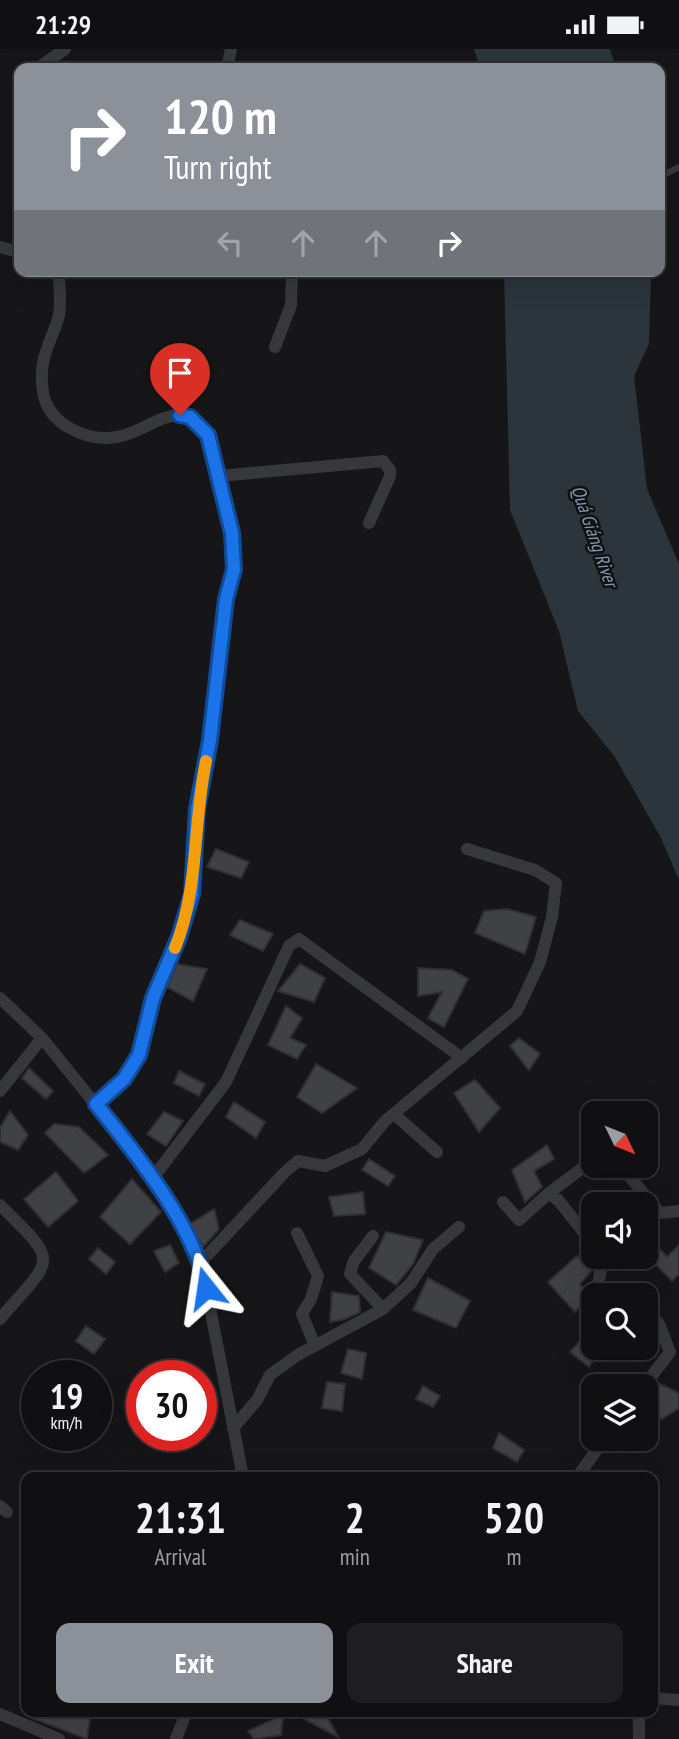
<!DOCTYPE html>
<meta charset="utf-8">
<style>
:root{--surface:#101012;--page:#1e1e20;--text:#f1f3f6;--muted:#9c9d9f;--line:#303032;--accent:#8c9099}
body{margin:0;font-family:"PT Sans Narrow",sans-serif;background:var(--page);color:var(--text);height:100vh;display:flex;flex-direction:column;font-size:26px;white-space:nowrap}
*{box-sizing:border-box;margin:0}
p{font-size:23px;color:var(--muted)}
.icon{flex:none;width:38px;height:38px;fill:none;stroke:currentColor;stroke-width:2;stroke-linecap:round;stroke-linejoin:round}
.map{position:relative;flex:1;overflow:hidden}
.panel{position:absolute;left:21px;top:1423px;width:637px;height:245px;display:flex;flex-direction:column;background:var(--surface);border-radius:14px;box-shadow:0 7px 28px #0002,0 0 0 2px var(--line)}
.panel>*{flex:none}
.hud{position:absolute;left:14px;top:14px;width:651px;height:214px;border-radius:14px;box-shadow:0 7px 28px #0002,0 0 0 2px var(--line);background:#8c9099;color:#fff;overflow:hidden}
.needle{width:46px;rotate:133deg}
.buttons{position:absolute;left:581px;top:1052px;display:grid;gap:14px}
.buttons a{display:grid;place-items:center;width:77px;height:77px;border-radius:14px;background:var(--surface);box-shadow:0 7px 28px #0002,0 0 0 2px var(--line);font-size:35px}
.speed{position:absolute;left:21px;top:1311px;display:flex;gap:14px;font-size:35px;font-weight:700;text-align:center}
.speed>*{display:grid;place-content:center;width:91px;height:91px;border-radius:50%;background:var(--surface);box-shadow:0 7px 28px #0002,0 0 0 2px var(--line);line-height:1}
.speed small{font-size:18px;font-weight:400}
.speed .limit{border:10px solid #d22;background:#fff;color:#111}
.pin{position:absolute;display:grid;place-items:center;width:60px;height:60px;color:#fff;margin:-72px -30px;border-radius:50% 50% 50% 0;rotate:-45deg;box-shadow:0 0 7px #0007}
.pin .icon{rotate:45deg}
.me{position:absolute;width:77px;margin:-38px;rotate:345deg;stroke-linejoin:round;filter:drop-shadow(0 0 5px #0008)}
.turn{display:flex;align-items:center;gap:24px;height:147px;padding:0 35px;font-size:32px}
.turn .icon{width:91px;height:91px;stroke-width:2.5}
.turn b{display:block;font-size:49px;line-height:60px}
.lanes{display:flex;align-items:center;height:66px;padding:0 35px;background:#0003;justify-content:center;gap:35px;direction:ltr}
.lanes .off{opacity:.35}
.eta{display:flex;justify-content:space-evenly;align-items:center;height:119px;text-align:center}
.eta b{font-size:42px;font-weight:800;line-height:49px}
.cta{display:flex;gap:14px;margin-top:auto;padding:14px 35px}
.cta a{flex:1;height:80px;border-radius:14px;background:var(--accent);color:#fff;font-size:28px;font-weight:800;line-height:80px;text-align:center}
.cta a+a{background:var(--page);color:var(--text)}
.status{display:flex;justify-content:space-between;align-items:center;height:49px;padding:0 35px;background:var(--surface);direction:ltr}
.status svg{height:19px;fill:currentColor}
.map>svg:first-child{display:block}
.water{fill:#2c353c}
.building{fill:#404145;stroke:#303034;stroke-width:2}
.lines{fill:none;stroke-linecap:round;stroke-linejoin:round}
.lane{stroke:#37383d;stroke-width:6}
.street{stroke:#37383d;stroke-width:12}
.route-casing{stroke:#114b97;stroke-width:18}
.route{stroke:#1a73e8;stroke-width:12}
.slow{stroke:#f59e0b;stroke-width:12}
.labels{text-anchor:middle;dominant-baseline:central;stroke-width:5;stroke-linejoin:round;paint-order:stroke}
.water-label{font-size:19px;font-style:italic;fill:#7f9bb3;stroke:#111113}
</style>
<div class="status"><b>21:29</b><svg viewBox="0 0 49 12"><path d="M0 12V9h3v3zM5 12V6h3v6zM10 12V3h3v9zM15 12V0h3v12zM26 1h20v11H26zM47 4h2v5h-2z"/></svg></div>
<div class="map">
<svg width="679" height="1690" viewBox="0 0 679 1690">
<rect width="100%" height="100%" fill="#161618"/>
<path class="water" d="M474 0H610L616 19H480Z
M504 222H651L649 295 634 327 647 440 679 515V831L661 789 615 708 578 662 559 582 510 461Z"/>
<path class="building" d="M216 800 249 813 241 829 207 818Z
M507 860 536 868 525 905 475 884 484 862Z
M240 871 273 885 263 902 230 886Z
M177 915 207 920 193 952 167 938Z
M300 915 325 929 314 953 278 942Z
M418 919 452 921 468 930 444 978 428 969 442 943 418 947Z
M286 957 302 969 290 989 306 996 297 1010 268 996Z
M519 989 540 1005 529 1021 510 997Z
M316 1015 357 1039 322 1064 297 1048Z
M29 1019 53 1042 46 1050 22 1029Z
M179 1022 205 1035 199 1047 174 1034Z
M475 1031 500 1059 479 1083 454 1044Z
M234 1053 265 1073 256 1089 226 1068Z
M10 1062 28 1086 18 1101 0 1093V1079Z
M164 1063 183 1072 166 1097 147 1085Z
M54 1075 79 1078 108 1106 84 1124 45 1084Z
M547 1096 554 1110 534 1122 542 1138 525 1153 512 1121Z
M369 1110 395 1127 388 1137 362 1121Z
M56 1123 78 1152 48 1178 24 1150Z
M132 1130 161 1163 130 1195 100 1168Z
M363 1143 365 1165 334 1167 329 1148Z
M593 1154V1181L579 1163Z
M214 1160 219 1180 203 1198 190 1175Z
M386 1183 423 1191 413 1215 396 1236 369 1219Z
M655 1195 667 1208 679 1196V1225L672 1232 646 1205Z
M170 1196 179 1214 165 1223 154 1202Z
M98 1199 115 1213 106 1225 89 1210Z
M577 1207 591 1222 580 1235 589 1248 575 1263 548 1233Z
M428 1229 470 1252 456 1279 413 1261Z
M332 1243 359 1247 360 1263 345 1270 330 1273Z
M86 1277 105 1290 94 1305 76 1292Z
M593 1278V1298H601L589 1318 570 1303Z
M348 1300 366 1304 362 1330 341 1324Z
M327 1333 345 1335 342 1362 322 1359Z
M660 1335 679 1344V1359L662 1370 646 1366V1359Z
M423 1337 440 1347 433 1358 416 1350Z
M499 1384 524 1401 517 1413 493 1399Z
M37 1662H91L87 1690 34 1670Z
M307 1662 332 1664 328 1669 338 1688 304 1670Z
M283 1666 281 1686 254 1690 248 1682Z"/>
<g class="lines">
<path class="lane" d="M660 128 679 118"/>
<path class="street" d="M38 19 65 0
M227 19 231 0
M0 198 19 203
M59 222C59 237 62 257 58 270 49 298 38 310 43 343 48 375 86 393 117 388 153 382 177 344 208 386L236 510 226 550 210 691 197 760 192 845 179 888 153 949 139 1005 124 1030 96 1055
M275 298 291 256 292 222
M219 427 383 412 390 421V427L369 474
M0 949 42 989 142 1113 201 1213 243 1428
M0 1042 42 989
M394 1065 437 1103
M620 1116 660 1164 679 1162
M152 1130 226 1033 289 897 299 890 462 1009
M549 1144 593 1111
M503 1153 519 1171 549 1144 559 1152 593 1195
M0 1156C61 1216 54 1207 0 1270
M297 1184 318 1227 311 1250 302 1265 315 1297
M373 1187 354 1212 350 1225 383 1260
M603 1208 598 1237 625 1242 630 1246
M201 1213 286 1122 298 1112 325 1117 362 1100 385 1072 517 962 540 913 552 868 556 834 535 821 467 800
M644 1337 670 1303 659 1275 646 1262
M233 1379 257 1351 270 1326 296 1307 383 1260 411 1234 433 1200 459 1178
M577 1428 605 1390
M0 1457 7 1463
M653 1649 679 1651
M0 1665 59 1690
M176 1690 187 1662
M639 1690V1662"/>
</g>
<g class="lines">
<defs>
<path id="route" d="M180 366 190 368 208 386 232 484 234 520 226 550 210 691 197 760 192 845 179 888 153 949 139 1006 124 1030 96 1055C136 1105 195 1177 206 1239"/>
</defs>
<use href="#route" class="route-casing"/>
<use href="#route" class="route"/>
<path class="slow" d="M175 899C199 840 193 774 206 712"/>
</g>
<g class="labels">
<g class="water-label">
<text transform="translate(595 487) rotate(71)">Quá Giáng River</text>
</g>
</g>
</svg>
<div class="buttons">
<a><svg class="needle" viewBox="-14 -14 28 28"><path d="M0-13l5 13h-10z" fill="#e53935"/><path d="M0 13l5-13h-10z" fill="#9c9d9f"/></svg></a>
<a><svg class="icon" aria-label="sound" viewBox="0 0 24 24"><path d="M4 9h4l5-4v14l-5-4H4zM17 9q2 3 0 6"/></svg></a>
<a><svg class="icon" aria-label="search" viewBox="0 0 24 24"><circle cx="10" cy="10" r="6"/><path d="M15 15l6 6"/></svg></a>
<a><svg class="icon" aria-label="layers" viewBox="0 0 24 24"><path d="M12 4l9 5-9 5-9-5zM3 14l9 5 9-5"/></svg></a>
</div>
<div class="speed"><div>19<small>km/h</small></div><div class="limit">30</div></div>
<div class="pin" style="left:180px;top:366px;background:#d93025"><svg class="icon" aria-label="arrive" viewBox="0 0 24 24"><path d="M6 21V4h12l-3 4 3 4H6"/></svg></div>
<svg class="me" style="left:206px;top:1239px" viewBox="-20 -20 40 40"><path d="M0-17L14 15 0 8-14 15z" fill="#1a73e8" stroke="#fff" stroke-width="4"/></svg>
<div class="hud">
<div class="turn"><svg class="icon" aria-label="right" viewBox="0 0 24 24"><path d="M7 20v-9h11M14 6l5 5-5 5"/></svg><div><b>120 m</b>Turn right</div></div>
<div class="lanes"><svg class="icon off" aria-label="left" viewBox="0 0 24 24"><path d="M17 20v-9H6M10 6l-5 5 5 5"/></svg><svg class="icon off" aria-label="ahead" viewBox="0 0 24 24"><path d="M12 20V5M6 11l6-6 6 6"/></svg><svg class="icon off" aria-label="ahead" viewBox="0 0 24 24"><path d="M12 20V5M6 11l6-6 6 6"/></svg><svg class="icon" aria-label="right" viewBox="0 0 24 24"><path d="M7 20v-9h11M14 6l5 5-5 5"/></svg></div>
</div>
<section class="panel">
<div class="eta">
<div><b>21:31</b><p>Arrival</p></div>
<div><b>2</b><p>min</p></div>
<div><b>520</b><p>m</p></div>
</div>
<div class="cta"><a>Exit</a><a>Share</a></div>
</section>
</div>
